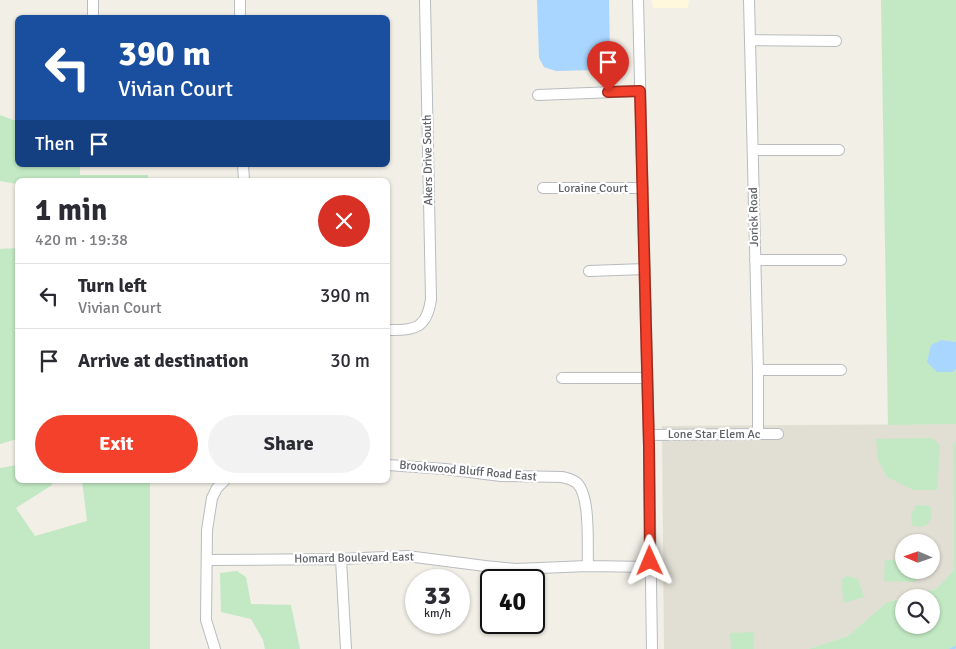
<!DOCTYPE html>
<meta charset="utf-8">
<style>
:root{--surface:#fff;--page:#f2f2f3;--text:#2b2b33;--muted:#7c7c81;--line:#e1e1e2;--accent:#f3412b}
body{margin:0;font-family:Signika,sans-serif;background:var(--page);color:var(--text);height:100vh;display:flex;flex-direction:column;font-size:19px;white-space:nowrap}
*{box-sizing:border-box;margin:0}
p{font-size:16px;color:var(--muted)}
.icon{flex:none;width:28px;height:28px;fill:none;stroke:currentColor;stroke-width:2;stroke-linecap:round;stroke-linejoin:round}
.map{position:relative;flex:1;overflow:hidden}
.side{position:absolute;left:15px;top:178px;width:375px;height:305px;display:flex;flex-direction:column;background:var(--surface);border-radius:8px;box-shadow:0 1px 4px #0004}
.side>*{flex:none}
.top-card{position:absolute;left:15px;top:15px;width:375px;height:152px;border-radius:8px;box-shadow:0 1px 4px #0004;background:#1a4fa0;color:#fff;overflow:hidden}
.needle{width:32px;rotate:272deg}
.fabs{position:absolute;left:895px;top:534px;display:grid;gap:10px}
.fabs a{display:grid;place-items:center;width:45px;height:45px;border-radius:50%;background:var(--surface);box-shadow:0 1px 4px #0004;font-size:25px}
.speed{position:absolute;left:405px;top:569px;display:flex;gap:10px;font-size:25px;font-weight:700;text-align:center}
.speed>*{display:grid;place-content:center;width:65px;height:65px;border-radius:50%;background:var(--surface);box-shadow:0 1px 4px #0004;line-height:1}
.speed small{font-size:12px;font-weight:400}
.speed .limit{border:2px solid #111;border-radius:8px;background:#fff;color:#111}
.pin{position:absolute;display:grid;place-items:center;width:42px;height:42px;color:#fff;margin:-51px -21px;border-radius:50% 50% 50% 0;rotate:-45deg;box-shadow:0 0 5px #0007}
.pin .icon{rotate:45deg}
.me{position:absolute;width:55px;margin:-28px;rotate:359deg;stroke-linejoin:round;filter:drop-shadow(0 0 4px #0008)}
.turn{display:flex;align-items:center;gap:18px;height:105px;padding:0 20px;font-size:22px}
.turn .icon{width:65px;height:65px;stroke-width:2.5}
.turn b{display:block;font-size:35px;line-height:42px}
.then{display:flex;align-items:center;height:48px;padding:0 20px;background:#0003;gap:10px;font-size:19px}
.round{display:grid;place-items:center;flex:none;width:52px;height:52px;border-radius:26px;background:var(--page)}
.head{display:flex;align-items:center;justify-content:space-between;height:85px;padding:0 20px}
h1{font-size:30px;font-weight:700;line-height:38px}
.button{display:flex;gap:10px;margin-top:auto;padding:10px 20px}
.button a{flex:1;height:58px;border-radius:30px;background:var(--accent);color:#fff;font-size:20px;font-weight:700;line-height:58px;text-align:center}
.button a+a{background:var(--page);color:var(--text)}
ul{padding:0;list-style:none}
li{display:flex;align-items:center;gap:15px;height:65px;padding:0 20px;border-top:1px solid var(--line)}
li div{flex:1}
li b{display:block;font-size:19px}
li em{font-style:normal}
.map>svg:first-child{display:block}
.commercial{fill:#fff8dd}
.education{fill:#e1ded4;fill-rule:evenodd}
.green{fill:#c2e9c3}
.water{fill:#a8d6ff}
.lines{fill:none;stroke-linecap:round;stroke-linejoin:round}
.stream{stroke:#a8d6ff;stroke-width:2.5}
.minor-casing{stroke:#b9bcc0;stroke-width:12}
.minor{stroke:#fff;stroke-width:10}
.route-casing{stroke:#9e2a1c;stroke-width:12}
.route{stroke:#f3412b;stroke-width:9}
.labels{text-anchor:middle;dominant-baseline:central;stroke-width:4.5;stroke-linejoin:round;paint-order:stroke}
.street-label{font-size:12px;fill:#5e6267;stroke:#fff}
</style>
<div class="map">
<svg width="956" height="649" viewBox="0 0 956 649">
<rect width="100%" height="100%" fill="#f1efe6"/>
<path class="commercial" d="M652 0H689L688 8H653Z"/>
<path class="education" d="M956 424V440L953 447 954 570 936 589 887 602 848 636 808 649H664L662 426ZM904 542H931V570H904Z"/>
<path class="green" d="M881 0H956V342L942 340 953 372 956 369V424L888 425Z
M0 115 16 121 17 120 18 165H80V175H148V180H18L17 184 0 181Z
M17 248V439L0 444V249Z
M932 438 940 445 937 490H913L887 477 878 460 876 439Z
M956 440V649H808L848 636 887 602 904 598V625H931V598L904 597 936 589 954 570 953 446Z
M17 465 18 480H52V485L16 508 35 536 87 521 82 480H150V649H0V468Z
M917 505 930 506C935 519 928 530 913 526 909 517 911 512 917 505Z
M885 560H904V570H917L916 582 884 581Z
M237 571 246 577 251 604 291 605 300 649H265L263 640 251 619 221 612 220 573Z
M847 576 858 579 864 597 844 603 842 590V579Z
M754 632 753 649H731L730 633Z"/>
<path class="water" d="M537 0H609L610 55 605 66 596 70 556 71 544 67 539 58Z
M942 340 956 342V369L953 372H937L927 362 931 345Z"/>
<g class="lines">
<path class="stream" d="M951 649 956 647"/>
<defs>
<path id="minor" d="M240 0V18
M638 0 649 446 652 649
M749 0 758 370V434
M93 18V0
M751 40 836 41
M538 95 640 91
M753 150H839
M243 165 244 180
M543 188H643
M755 260H841
M589 271 645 269
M388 330C415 331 427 328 431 299L425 0
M758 370H841
M562 378H647
M649 435 778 434
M388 465 445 469 501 476 562 477C567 478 573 480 577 483 591 497 587 547 588 566
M341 559 346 649
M207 560 341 559 407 556 485 566 516 569 588 566 650 567
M215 649 206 620 207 530 212 498 217 488 225 480"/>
</defs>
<use href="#minor" class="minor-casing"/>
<use href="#minor" class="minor"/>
</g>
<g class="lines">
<defs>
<path id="route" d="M608 92 640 91 649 446 650 561"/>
</defs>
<use href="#route" class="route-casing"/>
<use href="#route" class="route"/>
</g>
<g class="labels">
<g class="street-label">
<text transform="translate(428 160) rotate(-91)">Akers Drive South</text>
<text x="593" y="188">Loraine Court</text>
<text transform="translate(754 217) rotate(-91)">Jorick Road</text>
<text x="714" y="434">Lone Star Elem Ac</text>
<text transform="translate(468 471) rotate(5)">Brookwood Bluff Road East</text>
<text transform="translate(354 558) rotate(-1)">Homard Boulevard East</text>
</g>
</g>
</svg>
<div class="fabs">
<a><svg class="needle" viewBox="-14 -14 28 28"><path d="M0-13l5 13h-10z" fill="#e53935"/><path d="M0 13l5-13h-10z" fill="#7c7c81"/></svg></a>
<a><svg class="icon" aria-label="search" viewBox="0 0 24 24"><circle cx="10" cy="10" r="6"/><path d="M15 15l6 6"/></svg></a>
</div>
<div class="speed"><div>33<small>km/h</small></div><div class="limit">40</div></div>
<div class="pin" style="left:608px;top:92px;background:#d93025"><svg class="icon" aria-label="arrive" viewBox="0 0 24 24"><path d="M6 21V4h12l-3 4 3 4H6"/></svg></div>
<svg class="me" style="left:650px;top:561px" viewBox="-20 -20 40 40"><path d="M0-17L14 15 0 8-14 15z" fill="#f3412b" stroke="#fff" stroke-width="4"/></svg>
<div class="top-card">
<div class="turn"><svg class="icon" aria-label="left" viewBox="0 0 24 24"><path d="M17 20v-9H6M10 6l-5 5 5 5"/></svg><div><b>390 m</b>Vivian Court</div></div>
<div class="then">Then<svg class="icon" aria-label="arrive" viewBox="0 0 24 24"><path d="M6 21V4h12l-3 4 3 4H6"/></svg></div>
</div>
<section class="side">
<div class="head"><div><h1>1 min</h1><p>420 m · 19:38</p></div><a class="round" style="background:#d93025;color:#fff"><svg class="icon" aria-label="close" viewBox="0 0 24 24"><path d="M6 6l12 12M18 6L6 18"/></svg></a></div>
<ul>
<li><svg class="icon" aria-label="left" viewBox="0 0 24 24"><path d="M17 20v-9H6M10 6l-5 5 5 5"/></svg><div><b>Turn left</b><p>Vivian Court</p></div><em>390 m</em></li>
<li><svg class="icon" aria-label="arrive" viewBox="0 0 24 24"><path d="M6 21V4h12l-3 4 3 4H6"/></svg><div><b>Arrive at destination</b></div><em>30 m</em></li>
</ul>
<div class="button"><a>Exit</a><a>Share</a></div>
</section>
</div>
